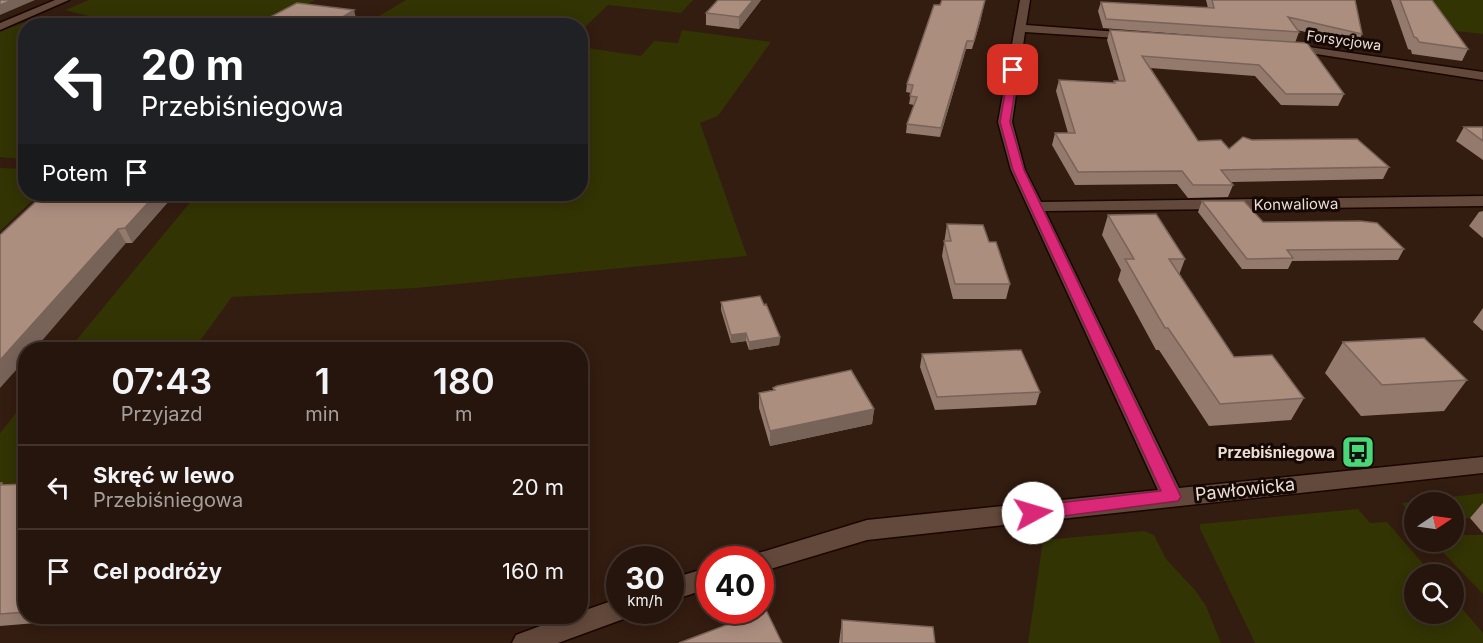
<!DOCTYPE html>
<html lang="pl">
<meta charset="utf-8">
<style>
:root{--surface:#26150c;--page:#2e1e15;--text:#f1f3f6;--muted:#a49f9d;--line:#42342d}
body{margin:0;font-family:Inter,sans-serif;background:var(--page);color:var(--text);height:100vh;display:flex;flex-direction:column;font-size:22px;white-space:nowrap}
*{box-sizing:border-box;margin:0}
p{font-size:20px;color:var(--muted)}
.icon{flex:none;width:33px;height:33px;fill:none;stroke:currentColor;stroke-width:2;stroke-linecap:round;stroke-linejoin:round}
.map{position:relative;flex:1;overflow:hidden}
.details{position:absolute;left:18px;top:342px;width:570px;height:282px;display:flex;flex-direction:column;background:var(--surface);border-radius:24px;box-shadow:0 3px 15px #0003,0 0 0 2px var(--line)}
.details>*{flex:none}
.banner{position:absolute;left:18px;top:18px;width:570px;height:183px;border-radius:24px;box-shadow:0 3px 15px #0003,0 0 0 2px var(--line);background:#202124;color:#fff;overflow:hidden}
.needle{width:39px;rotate:77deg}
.buttons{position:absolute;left:1404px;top:492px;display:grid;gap:12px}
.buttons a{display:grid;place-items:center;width:60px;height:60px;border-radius:50%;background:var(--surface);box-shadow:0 3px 15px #0003,0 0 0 2px var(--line);font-size:30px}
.speed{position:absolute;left:606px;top:546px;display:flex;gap:12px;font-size:30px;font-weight:700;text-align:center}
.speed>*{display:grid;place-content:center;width:78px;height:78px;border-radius:50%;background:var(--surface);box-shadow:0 3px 15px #0003,0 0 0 2px var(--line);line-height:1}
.speed small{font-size:15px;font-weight:400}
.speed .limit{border:9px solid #d22;background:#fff;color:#111}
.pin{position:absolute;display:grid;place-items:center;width:51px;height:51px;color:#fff;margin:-26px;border-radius:12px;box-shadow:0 3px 9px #0006}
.me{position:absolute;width:66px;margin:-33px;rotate:84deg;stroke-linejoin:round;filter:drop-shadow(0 0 4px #0008)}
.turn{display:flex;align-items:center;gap:21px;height:126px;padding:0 24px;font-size:27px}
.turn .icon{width:78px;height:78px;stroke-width:2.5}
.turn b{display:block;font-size:42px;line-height:51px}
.then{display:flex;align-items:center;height:57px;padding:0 24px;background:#0003;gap:12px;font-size:22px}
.eta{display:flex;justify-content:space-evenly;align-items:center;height:102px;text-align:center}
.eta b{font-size:36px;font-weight:600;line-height:42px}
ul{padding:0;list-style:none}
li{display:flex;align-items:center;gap:18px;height:84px;padding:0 24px;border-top:2px solid var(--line)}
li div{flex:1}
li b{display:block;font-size:22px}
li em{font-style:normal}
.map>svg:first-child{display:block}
.green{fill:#323404}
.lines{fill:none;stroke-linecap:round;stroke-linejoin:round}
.minor-casing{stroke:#1a0600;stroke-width:3}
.minor{fill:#63493b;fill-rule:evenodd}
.wall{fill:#947a6d}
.shaded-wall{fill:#786359}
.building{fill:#ac8e7f;stroke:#786359;stroke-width:1.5}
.route{fill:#db2777;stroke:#8e194d;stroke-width:1.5}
.labels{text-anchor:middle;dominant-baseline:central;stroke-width:6;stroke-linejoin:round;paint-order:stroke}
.far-street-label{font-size:14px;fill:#eeddd5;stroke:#140905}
.street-label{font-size:15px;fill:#eeddd5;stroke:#140905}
.poi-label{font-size:15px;font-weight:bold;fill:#eeddd5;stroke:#140905;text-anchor:end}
.near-street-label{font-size:18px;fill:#eeddd5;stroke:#140905}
</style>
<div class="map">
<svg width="1483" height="643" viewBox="0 0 1483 643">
<rect width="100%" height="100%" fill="#331c10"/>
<path class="green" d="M89 0H315L268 26 123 25 65 10Z
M406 0H693L681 13 608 5 581 31 580 26 364 25Z
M1432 0H1483V34L1456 31Z
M36 22 76 25 26 26 25 159 0 157V31L23 23Z
M682 30 771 42 718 116 700 123 747 256 416 288 232 297 194 349H69L197 194H580L581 47 641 56 654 41 678 43Z
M0 168 25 169 26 194H39L0 231Z
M25 402V486L0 488V433Z
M1483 493V517L1454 519V502H1414V522L1402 503Z
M1358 509 1370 523 1387 522 1432 574H1414V614H1454V599L1483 633V643H1255L1200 529V524Z
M1454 530 1458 535H1483V594L1433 542H1454Z
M1144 531 1154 535 1166 559 1195 590 1206 606 1221 643H1028L1043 540Z"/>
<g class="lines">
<defs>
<path id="minor" d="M55 0H69L0 30V23Z
M1020 0H1030L1026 25 1132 33 1138 36 1132 39 1025 32 1012 122 1025 170 1041 202 1483 196V206L1045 211 1179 488 1483 457V473L867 540 760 572V560H749L752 555 867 520 1158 490 1011 170 998 122Z
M1288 44 1483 72V80L1284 49V45Z
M710 567V588L670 601V579Z
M620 598V610H632L629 617 558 643H512L516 635 567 616H580V612Z"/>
</defs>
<use href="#minor" class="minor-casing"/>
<use href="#minor" class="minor"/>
</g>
<path class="wall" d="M761 0 739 29 706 25V13Z
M1206 0H1355L1362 34 1357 44 1297 30 1299 32 1295 43 1103 28 1098 11 1101 2 1208 8Z
M1391 0H1432L1468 49 1462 61 1412 54 1411 50 1408 49Z
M940 5 981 19 972 49H966L940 137 906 133 907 124 914 105 909 104 911 93 906 92 907 84Z
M1110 30 1307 43 1344 94 1338 106 1281 105 1255 76 1150 68 1198 141 1229 149 1252 140 1389 167 1383 179 1231 182 1233 185 1228 197 1188 198 1177 184 1075 185 1052 145 1055 133H1068L1056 91 1059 80 1113 83 1114 81H1119L1107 40Z
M1464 127H1483V160L1456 141Z
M44 194H175L132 243H126Z
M1202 201 1263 222 1404 249 1398 260 1292 261 1288 269H1242L1198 212Z
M1483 211V238L1469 226 1479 212Z
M1108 215 1185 259 1179 275 1234 357 1304 398 1291 420 1209 426 1159 350H1156L1118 280 1121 270 1102 235Z
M947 224 989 242 1010 284 1006 299H953L942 256Z
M721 302 764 305 780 337 779 345 749 350 746 341 731 343 721 310Z
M1483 308V331L1473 322Z
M1343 342 1467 380 1444 411 1361 416 1325 373Z
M922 354 1040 392 1036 405 935 410 920 367Z
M773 388 874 409 872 424 770 446 759 408V393L773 390Z
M0 483 4 485 26 484V616H40L36 623 0 626Z
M1483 503V533L1470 518Z
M122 616H147L123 619Z
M842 620 935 643H839Z"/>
<path class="shaded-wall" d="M12 0H35L0 15V5Z
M753 0H761L739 29V17Z
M985 0 981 19 972 49 974 41Z
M354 10 357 22 351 26H328Z
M967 41 966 49 940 137 941 128Z
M156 194H175L132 243 125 228Z
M118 229 126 243 34 350H26V359L0 388V360Z
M746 333V341L731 343V335Z
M780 337 779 345 749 350V342Z
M874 409 872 424 770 446V431Z
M30 616H40L36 623Z"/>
<path class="building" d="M0 0H12L0 5Z
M718 0H753L739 17 706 13Z
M942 0H985L974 41H967L941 128 907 124 917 97 910 96 913 85 907 84 934 5H940Z
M1212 0H1355L1362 34 1288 17 1299 32 1106 19 1101 2 1214 8Z
M1400 0H1432L1468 49 1419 42 1417 38 1414 37Z
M297 3 354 10 328 26H253Z
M1110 30 1307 43 1344 94H1286L1259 65 1142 56 1198 141 1221 140 1229 149 1243 137 1252 140 1357 139 1389 167 1221 170 1233 185H1193L1182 171 1078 172 1055 133H1075L1059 80 1115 83 1114 81H1125Z
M1464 127H1483V141Z
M44 194H156L125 228 118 229 0 360V235Z
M1202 201H1244L1263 222 1360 221 1377 223 1404 249 1287 250 1293 258 1247 259Z
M1156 214 1185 259H1169L1234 357 1272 355 1304 398 1220 404 1168 328H1165L1125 259H1134L1108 215Z
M947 224 983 225 989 242H996L1010 284H955L944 241H951Z
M760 296 764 305 766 304 780 337 749 342 746 333 731 335 721 302Z
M1424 338 1467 380 1382 385 1343 342Z
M1021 350 1040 392 937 397 922 354Z
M851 370 874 409 770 431 759 393 775 390 773 388 777 386Z
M0 483H2L1 485 26 484V612L0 614Z
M766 610 782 643H679Z
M842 620 933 627 935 643H842Z"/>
<path class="route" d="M1013 67 1018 70 1010 122 1024 170 1181 497 1178 501 1033 520 1027 518 1024 513 1027 508 1033 506 1161 491 1013 170 1000 122 1009 70Z"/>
<defs>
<symbol id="bus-square" viewBox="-11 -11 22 22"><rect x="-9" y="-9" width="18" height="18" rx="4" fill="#4ad778" stroke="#140905"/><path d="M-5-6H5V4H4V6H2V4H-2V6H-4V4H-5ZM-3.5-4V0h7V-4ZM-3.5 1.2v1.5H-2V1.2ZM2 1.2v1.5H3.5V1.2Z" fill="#111"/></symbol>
</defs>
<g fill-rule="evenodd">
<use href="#bus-square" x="1339" y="433" width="38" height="38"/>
</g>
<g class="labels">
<g class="far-street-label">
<text transform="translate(1344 40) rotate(8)">Forsycjowa</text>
</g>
<g class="street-label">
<text transform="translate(1296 204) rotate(-1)">Konwaliowa</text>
</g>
<g class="poi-label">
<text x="1335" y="452">Przebiśniegowa</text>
</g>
<g class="near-street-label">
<text transform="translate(1245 489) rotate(-6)">Pawłowicka</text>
</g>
</g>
</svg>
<div class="buttons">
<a><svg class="needle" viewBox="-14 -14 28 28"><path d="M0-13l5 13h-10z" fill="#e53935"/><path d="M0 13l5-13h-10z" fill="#a49f9d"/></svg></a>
<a><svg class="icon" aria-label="search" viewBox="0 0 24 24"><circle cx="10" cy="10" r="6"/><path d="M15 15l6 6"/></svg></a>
</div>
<div class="speed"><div>30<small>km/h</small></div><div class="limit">40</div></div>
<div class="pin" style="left:1013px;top:70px;background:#d93025"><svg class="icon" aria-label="arrive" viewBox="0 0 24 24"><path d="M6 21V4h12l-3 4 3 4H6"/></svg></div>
<svg class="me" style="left:1033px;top:513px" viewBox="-20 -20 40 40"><circle r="19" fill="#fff"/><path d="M0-13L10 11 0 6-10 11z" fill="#db2777"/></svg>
<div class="banner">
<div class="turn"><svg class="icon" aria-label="left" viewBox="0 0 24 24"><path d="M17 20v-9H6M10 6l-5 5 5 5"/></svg><div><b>20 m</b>Przebiśniegowa</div></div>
<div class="then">Potem<svg class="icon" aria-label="arrive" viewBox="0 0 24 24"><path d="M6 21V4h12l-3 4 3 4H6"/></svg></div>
</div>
<section class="details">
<div class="eta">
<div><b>07:43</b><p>Przyjazd</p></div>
<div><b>1</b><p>min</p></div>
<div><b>180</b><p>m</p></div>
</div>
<ul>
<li><svg class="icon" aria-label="left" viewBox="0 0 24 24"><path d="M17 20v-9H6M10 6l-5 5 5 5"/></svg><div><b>Skręć w lewo</b><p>Przebiśniegowa</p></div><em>20 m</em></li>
<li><svg class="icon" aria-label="arrive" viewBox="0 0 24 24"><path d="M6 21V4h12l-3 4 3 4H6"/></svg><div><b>Cel podróży</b></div><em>160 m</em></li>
</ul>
</section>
</div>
